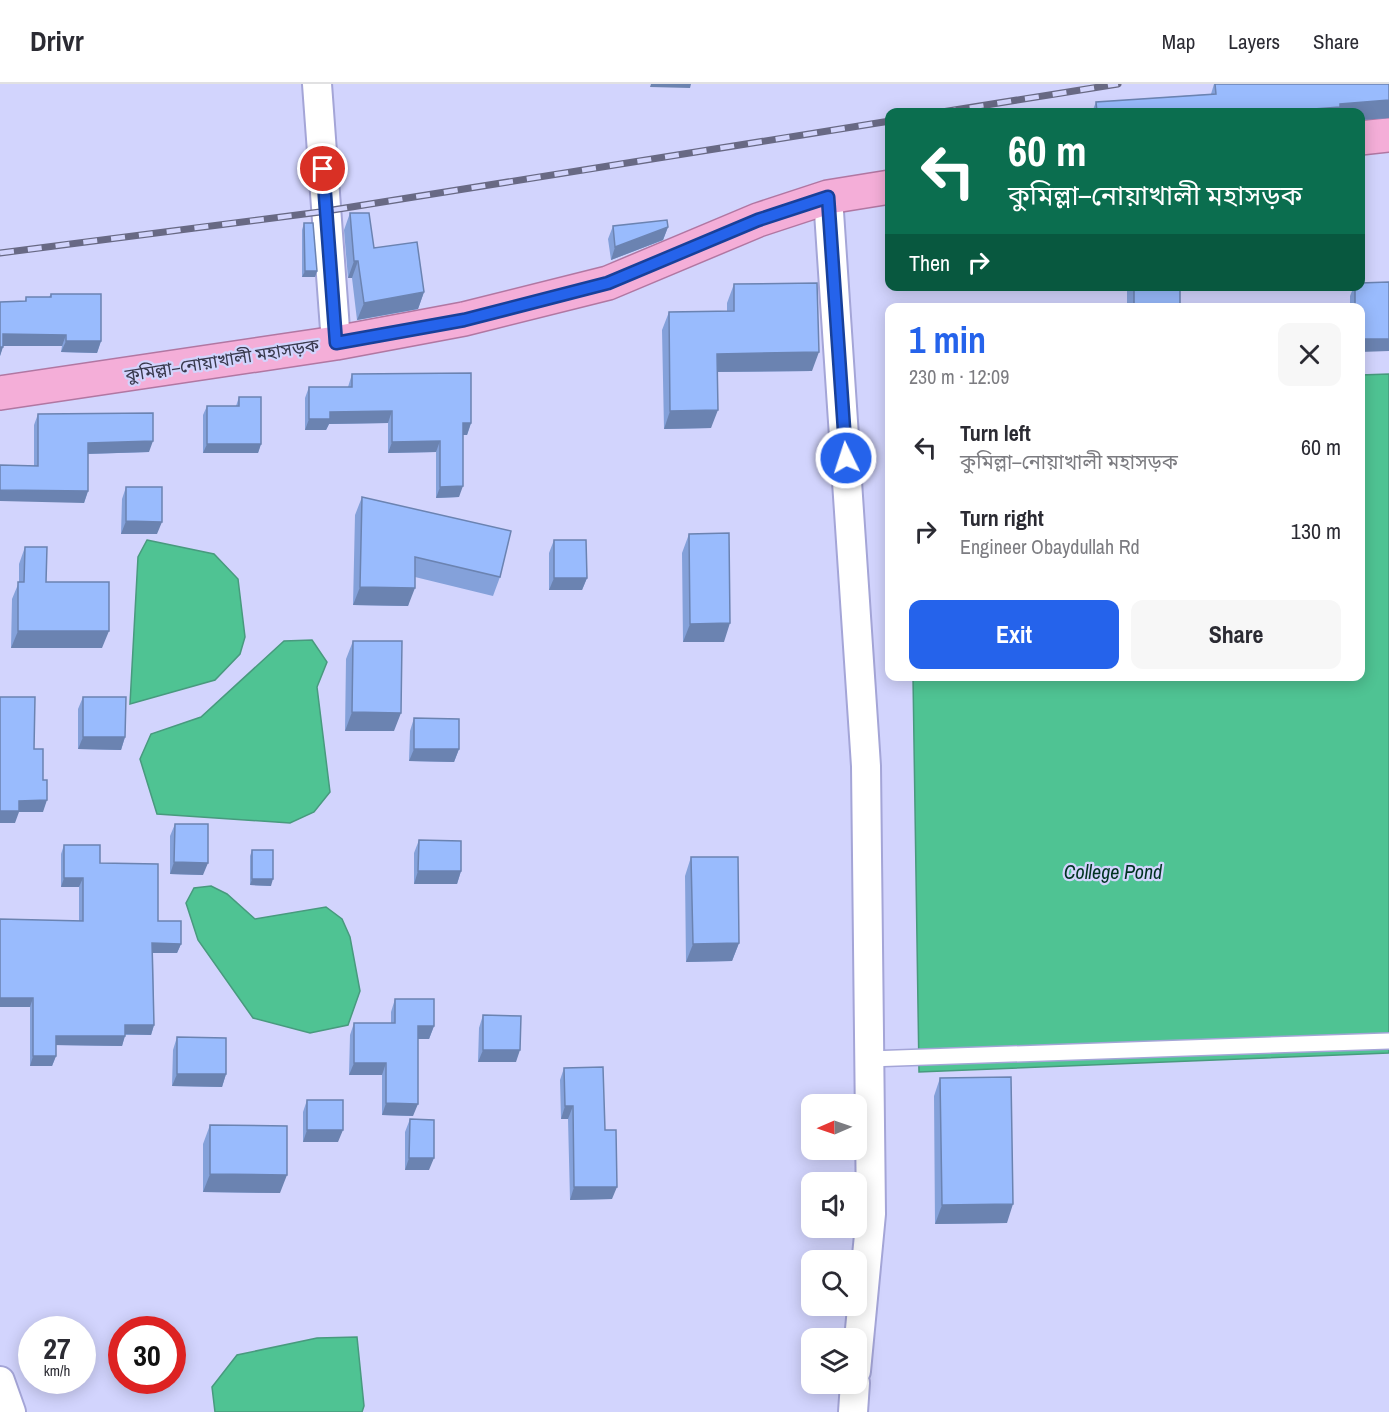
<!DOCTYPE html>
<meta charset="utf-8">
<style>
:root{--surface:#fff;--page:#f7f7f7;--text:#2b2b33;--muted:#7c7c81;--line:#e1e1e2;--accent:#2563eb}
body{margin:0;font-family:"Archivo Narrow","Noto Sans Bengali",sans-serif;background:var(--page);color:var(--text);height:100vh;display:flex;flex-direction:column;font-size:22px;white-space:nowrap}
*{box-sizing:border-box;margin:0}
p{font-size:20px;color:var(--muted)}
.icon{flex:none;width:33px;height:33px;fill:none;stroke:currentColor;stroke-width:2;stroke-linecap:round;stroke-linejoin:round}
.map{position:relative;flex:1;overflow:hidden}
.side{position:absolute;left:885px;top:219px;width:480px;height:378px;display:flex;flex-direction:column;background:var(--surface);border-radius:12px;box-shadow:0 3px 15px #0003}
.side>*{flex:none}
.guide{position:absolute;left:885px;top:24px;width:480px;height:183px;border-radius:12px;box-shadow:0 3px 15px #0003;background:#0b6e4f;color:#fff;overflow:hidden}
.needle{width:39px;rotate:268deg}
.fabs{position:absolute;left:801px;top:1010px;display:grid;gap:12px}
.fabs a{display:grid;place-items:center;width:66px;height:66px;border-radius:12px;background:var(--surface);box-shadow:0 3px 15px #0003;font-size:30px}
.speed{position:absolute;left:18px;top:1232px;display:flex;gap:12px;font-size:30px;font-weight:700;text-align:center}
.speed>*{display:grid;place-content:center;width:78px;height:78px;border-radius:50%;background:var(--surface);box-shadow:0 3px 15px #0003;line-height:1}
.speed small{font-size:15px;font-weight:400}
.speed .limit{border:9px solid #d22;background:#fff;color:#111}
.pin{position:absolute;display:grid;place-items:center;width:51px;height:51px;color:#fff;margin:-26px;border:3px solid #fff;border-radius:50%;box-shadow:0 2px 6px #0007}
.me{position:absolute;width:66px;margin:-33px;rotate:356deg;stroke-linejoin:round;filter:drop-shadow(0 0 4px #0008)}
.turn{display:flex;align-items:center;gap:21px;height:126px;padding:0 24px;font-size:27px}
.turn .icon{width:78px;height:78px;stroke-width:2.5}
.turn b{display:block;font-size:42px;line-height:51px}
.then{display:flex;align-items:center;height:57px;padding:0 24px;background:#0003;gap:12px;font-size:22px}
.round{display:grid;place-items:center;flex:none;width:63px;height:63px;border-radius:12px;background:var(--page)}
.head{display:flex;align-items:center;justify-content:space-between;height:102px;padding:0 24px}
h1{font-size:36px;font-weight:800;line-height:45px;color:var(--accent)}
.cta{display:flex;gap:12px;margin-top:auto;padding:12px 24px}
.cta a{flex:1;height:69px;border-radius:12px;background:var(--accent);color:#fff;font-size:24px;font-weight:800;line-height:69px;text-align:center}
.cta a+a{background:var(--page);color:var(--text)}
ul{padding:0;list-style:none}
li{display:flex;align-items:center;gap:18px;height:84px;padding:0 24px}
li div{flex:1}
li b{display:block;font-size:22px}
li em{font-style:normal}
header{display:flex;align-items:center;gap:36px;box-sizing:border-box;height:84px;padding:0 30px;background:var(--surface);border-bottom:2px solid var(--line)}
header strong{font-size:28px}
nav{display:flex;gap:33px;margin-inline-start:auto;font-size:21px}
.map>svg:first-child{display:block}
.water{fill:#4fc393;stroke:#489a7e;stroke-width:1.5}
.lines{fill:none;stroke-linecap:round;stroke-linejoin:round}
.service-casing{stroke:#a4a5d7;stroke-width:18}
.minor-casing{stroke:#a4a5d7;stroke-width:32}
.trunk-casing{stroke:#b177a2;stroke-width:36}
.service{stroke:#fff;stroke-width:15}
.minor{stroke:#fff;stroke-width:28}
.trunk{stroke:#f4aed8;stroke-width:33}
.rail-casing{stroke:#686984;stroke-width:7}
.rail{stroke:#d2d4fd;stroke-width:4.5;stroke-dasharray:14;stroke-linecap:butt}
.wall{fill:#84a1da}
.shaded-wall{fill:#6b83b1}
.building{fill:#99bbfd;stroke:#6b83b1;stroke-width:1.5}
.route-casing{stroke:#184099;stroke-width:15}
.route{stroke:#2563eb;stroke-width:10}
.labels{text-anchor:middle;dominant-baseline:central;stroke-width:4.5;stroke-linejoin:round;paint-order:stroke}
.street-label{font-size:18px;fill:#38394d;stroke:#d2d4fd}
.water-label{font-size:20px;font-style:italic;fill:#003321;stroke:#d2d4fd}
</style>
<header>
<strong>Drivr</strong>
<nav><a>Map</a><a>Layers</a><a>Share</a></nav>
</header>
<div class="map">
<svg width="1389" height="1328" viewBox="0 0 1389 1328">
<rect width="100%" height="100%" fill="#d2d4fd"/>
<path class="water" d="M1389 290V969L919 988 913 593 1360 592 1361 291Z
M147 456 214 470 238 495 245 553 240 570 215 596 130 620 138 473Z
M312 556 327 578 317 603 330 708 314 728 290 739 157 730 140 675 151 650 201 633 284 557Z
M211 802 227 810 255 835 326 823 342 835 350 853 360 907 348 941 310 949 253 934 198 856 186 819 194 804Z
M357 1253 364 1322 362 1328H215L212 1303 237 1271 317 1254Z"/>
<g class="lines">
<defs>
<path id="service" d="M869 975 1389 957"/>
<path id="minor" d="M317 0 336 259
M828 113 866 682 871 1130 856 1287
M0 1297 11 1328
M853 1328 855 1299"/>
<path id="trunk" d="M1360 54 1389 51
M0 309 336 259 464 235 608 199 758 136 828 113 890 103"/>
</defs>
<use href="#service" class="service-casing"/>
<use href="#minor" class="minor-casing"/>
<use href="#trunk" class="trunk-casing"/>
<use href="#service" class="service"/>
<use href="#minor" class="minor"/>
<use href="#trunk" class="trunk"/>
<defs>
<path id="rail" d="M942 28 1118 0
M0 169 320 128 890 37"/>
</defs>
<use href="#rail" class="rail-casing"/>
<use href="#rail" class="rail"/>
</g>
<path class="wall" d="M1214 0H1389V34L1360 36V28H1092L1096 18 1211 10Z
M350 129 374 164 424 208 418 225 357 236 352 194H348L344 146Z
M304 139 317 187 315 193H302V146Z
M613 142 668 143 663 156 611 176 608 155Z
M734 200 812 287 717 288 711 344 664 345 662 246 669 228 727 227V219Z
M1127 202H1180V224H1127Z
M1354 202H1360L1389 267 1360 224H1350V212Z
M51 210 101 257 97 269 61 268 62 262H3L0 272V218L25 217 26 213H49Z
M352 290 471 339 467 351H463L459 413 436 414V368L388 369V339L329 340 326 346H305V314L309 303H348Z
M239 313 261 360 258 369H203V331L207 322H236Z
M38 330 149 368 88 370V407L84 419 34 382V341Z
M126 403 157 450H121L122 415Z
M362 413 500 493 493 512 415 493 408 522 353 521 355 431Z
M689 450 724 558H683L682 469Z
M554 456 587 494 582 506H549V469Z
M25 463 46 498 102 564H11L12 515 19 498V480Z
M353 557 394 647H345L346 575Z
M83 613 125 653 121 666 78 665V625Z
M414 634 459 665 454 678 409 677 410 647Z
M175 740 203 791 170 790V752Z
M419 756 461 787 457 800H414V769Z
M64 761 100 779 181 860 177 869H153L154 941 151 951H125L122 962 56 961V972L52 982H30V923H0V835L79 837V803H61V770Z
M252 766 271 802 250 801V772Z
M691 773 739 859 732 877 686 878 685 792Z
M395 915 434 942 429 955H418L413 1032 382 1031V991H349L350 951 354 939H391V928Z
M483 931 516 978H478L479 944Z
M177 953 226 990 222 1003 172 1002 173 966Z
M564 984 605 1046 612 1115 570 1116 568 1035H561L560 996Z
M940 994 1007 1139 935 1140 934 1012Z
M307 1016 338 1058H303V1028Z
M410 1035 429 1086H405V1048Z
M210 1041 280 1109 203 1108V1060Z"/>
<path class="shaded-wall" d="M651 0H691L690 4 650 3Z
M1389 16V34L1360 36V28H1274L1340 20Z
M668 143 663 156 611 176 615 163Z
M354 177H358L352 194H348Z
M305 187H317L315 193H302Z
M424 208 418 225 357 236 364 219Z
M3 250 66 251 62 262H0Z
M1360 255H1389V267L1360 268Z
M66 257H101L97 269 61 268Z
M0 263H3L0 272Z
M819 268 812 287 710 288 717 270Z
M718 326 711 344 664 345 670 327Z
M392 327 388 339 329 340 326 346H305L309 335 330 328Z
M463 339H471L467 351H459Z
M153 357 149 368 84 370 88 359Z
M440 357 436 368 388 369 392 358Z
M207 360H261L258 369H203Z
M463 402 459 413 436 414 440 403Z
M0 406 88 407 84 419 0 417Z
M126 437 162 438 157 450H121Z
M554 494H587L582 506H549Z
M360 503 415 504 408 522 353 521Z
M730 539 724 558H683L690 540Z
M18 547H109L102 564H11Z
M352 628 401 629 394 647H345Z
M83 653H125L121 666 78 665Z
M414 665H459L454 678 409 677Z
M47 716 43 728H19L15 739H0V727L19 717Z
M174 778 208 779 203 791 170 790Z
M418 787H461L457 800H414Z
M64 794H83L79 803H61Z
M252 795H273L271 802 250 801Z
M152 859 181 860 177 869H149Z
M739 859 732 877 686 878 693 860Z
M0 914H33L30 923H0Z
M125 941H154L151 951 122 950Z
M418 942H434L429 955H413Z
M56 952H125L122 962 52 961Z
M483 966H520L516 978H478Z
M33 972H56L52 982H30Z
M354 979H386L382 991H349Z
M177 990H226L222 1003 172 1002Z
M386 1019 418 1020 413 1032 382 1031Z
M565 1022H573L568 1035H561Z
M307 1046H343L338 1058H303Z
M409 1074H434L429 1086H405Z
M210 1090 287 1091 280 1109 203 1108Z
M574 1103H617L612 1115 570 1116Z
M1013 1120 1007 1139 935 1140 942 1121Z"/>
<path class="building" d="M1215 0H1389V16L1340 20V23L1274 28H1097L1096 18 1216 10Z
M350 129H369L374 164 417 158 424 208 364 219 358 177H354Z
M667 136 668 143 615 163 613 142Z
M304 139H313L317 187H305Z
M1389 198V255H1360V224H1355V202H1360V199Z
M817 199 819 268 717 270 718 326 670 327 669 228 734 227V200Z
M1134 202H1180V224H1134Z
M51 210H101V257H66V251L3 250V263H0V218L26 217V213H51Z
M471 289V339H463V402L440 403V357L392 358V327L330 328V335H309V303H352V290Z
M239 313H261V360H207V322H239Z
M153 329V357L88 359V407L0 406V381L38 382V330Z
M126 403H162V438L126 437Z
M362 413 511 447 500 493 415 473V504L360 503Z
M729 449 730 539 690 540 689 450Z
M554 456H586L587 494H554Z
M25 463H47L46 498H109V547H18V498H24Z
M353 557H402L401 629 352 628Z
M0 613H35L34 665H43V696H47V716L19 717V727H0Z
M83 613H126L125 653H83Z
M414 634 459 635V665H414Z
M175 740H208V779L174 778Z
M419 756 461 757V787H418Z
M64 761H100V779L158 780V837H181V860L152 859 154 941H125V952H56V972H33V914H0V835L83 837V794H64Z
M252 766H273V795H252Z
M691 773H738L739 859 693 860Z
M395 915H434V942H418V1020L386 1019V979H354V939H395Z
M483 931 521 932 520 966H483Z
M177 953 226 954V990H177Z
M603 983 605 1046H616L617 1103H574L573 1022H565L564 984Z
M1011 993 1013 1120 942 1121 940 994Z
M307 1016H343V1046H307Z
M410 1035 434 1036V1074H409Z
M210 1041 287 1042V1091L210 1090Z"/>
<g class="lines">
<defs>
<path id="route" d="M323 85 336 259 464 236 608 199 758 136 828 113 846 374"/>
</defs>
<use href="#route" class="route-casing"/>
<use href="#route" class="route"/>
</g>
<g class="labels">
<g class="street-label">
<text transform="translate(222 276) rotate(-9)">কুমিল্লা–নোয়াখালী মহাসড়ক</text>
</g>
<g class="water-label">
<text x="1113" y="787">College Pond</text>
</g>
</g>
</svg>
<div class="fabs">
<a><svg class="needle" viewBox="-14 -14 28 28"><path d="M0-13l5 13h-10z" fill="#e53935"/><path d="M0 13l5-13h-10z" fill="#7c7c81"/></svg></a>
<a><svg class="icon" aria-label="sound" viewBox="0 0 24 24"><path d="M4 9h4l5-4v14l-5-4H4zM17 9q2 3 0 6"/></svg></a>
<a><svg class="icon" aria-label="search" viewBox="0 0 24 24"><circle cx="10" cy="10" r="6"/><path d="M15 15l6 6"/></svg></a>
<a><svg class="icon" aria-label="layers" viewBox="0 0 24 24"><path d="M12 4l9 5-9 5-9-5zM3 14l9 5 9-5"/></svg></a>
</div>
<div class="speed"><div>27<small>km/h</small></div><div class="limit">30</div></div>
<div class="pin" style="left:323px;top:85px;background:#d93025"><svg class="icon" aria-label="arrive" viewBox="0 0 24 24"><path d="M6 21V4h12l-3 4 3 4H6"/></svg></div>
<svg class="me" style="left:846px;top:374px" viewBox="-20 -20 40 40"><circle r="17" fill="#2563eb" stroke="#fff" stroke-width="3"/><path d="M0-11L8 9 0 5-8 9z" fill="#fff"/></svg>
<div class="guide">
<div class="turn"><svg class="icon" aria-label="left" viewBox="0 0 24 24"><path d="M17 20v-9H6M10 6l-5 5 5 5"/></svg><div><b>60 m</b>কুমিল্লা–নোয়াখালী মহাসড়ক</div></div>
<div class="then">Then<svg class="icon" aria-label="right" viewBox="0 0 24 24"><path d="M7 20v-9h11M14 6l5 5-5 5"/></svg></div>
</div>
<section class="side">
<div class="head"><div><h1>1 min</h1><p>230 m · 12:09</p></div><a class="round"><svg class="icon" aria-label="close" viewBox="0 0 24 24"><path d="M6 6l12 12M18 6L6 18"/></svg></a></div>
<ul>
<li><svg class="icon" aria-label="left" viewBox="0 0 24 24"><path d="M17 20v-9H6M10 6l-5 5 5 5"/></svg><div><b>Turn left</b><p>কুমিল্লা–নোয়াখালী মহাসড়ক</p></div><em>60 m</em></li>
<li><svg class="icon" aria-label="right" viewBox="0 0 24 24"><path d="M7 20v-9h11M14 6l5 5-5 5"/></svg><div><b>Turn right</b><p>Engineer Obaydullah Rd</p></div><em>130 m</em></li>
</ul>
<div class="cta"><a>Exit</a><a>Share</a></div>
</section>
</div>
